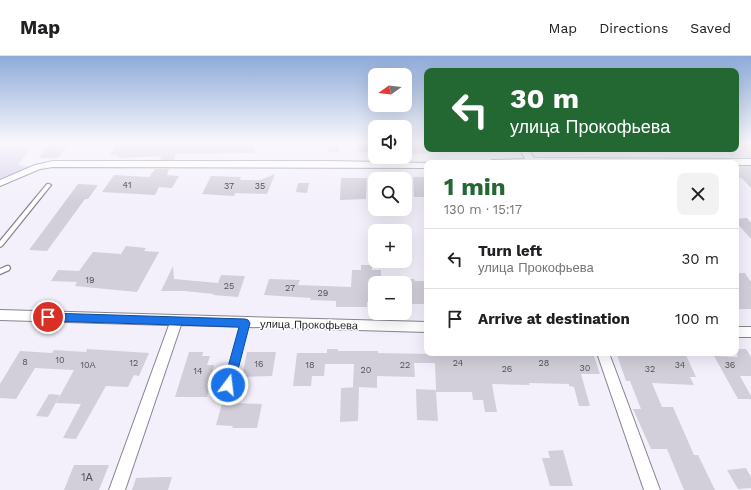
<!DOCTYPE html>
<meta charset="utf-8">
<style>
:root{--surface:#fff;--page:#f2f2f2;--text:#202124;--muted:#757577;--line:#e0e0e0;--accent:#236732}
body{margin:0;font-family:"Work Sans",sans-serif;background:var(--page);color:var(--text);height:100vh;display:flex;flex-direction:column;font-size:15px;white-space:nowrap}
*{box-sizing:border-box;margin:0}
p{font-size:13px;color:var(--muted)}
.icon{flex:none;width:22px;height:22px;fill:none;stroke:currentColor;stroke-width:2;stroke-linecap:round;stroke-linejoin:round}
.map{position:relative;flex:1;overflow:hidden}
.details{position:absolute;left:424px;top:104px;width:315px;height:196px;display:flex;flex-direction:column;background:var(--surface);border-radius:8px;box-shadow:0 4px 16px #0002}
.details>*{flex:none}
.guide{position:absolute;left:424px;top:12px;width:315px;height:84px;border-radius:8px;box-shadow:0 4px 16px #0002;background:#236732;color:#fff;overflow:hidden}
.needle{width:26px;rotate:256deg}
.tools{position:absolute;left:368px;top:12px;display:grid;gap:8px}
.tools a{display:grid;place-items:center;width:44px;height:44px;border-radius:8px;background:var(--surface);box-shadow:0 4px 16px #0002;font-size:20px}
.pin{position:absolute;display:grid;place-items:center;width:34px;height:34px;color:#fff;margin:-17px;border:2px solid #fff;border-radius:50%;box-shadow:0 1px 4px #0007}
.me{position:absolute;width:44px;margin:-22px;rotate:15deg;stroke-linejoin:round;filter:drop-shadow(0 0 3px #0008)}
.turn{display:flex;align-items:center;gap:14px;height:84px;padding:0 20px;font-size:18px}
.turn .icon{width:52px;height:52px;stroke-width:2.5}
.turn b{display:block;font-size:28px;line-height:34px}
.round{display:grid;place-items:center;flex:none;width:42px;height:42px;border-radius:8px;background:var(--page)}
.head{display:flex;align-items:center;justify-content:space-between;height:68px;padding:0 20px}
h1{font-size:24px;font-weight:700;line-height:30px;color:var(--accent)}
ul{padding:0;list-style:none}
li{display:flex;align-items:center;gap:12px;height:60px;padding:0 20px;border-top:1px solid var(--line)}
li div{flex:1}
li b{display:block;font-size:15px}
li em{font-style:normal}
header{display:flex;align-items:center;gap:24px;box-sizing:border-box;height:56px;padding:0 20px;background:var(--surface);border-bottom:1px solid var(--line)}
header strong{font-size:19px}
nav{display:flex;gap:22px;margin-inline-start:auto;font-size:14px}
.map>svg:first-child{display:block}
.green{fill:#d9d1ed}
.building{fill:#d2cfda}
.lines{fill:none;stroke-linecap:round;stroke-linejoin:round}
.lane-casing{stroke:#87848e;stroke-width:2.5}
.street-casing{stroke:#87848e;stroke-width:2}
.lane{fill:#fff;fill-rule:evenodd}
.street{fill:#fff;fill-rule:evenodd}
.route{fill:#1a73e8;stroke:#114b97}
.labels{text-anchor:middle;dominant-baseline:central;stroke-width:3;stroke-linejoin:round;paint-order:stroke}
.number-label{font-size:9px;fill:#535158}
.street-label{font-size:11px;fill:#29272c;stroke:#fff}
.near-number-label{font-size:11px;fill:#535158}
</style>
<header>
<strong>Map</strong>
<nav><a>Map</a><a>Directions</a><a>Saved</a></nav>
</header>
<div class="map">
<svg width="751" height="434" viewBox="0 0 751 434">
<rect width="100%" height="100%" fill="#f3f0fb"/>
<path class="green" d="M0 86H36L18 109 32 111 0 125Z"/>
<path class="building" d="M51 86H71L58 102H39L41 100H39Z
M126 86 186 88 187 86H258L254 97 176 98 174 104H160L162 100 117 102 119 100 110 99 117 88H125Z
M329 86H340L339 96H328Z
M360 86H374L373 97 359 96Z
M410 86H427L429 97 411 98Z
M736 86H751V102L731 101 724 93H736Z
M736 110H751V132L742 122H736Z
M155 113H169L167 119 179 120 172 132 159 131 155 139 102 136 114 119 149 121Z
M275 118 267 138 235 137 234 140 202 138 211 120 241 121 240 124H260Z
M413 121H427V141H414Z
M341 122H367L366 143 340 144Z
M298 127H309L307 137 296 136Z
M78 128 98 129 88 143H85L47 195 29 194Z
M747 162 751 167V183L736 166V163Z
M126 190 146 192 144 195 159 196 137 236 75 230 77 226 51 225 58 214 79 215 93 196 121 198Z
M361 209H372V214H381V227H375V242H372V246H367V251H336V245L310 244 311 242 264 239 269 223 300 224 298 229 351 231 352 214H361Z
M173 210 174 223 218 227 221 219 245 220 238 241 213 239 214 238 184 235H161Z
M736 217H745L751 226V253H736Z
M405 223H414L415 225H427V248H405Z
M87 293 149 297 139 320 134 319 128 331 106 330 76 383 63 382 81 348 56 347 74 314 35 312 16 343 0 342V328L20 295 52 297 54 294 86 296Z
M327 293H338V295H378V297L485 299V298L532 299V297L568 299V297H593L600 318H581L590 350H579L574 331 569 330V328L529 327 530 329 492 328 497 356H485L483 344H473L472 336H436L438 365 417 364 416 333 436 334 435 307H414L415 321 377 320V332L359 331 358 365 340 366 341 332 358 331H353L354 308H325L324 320H312L311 330H293L297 297H327Z
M736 293H746L751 301V320H740L751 340V343H738L714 300 738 301 736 297Z
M189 296H203L202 300H210L207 309H214L207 341H175Z
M247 296H276L272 320 242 321Z
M663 297H685L696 321H690L694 329 652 327 662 351H673L694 399H698L715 434H684L667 393H651L633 353H641L630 325H626L617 299H664Z
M226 333H237L234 347 262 348 257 372H232L233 370 216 369Z
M49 338 60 339 48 361 36 360Z
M563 394 573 430H550L542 402H550L548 395Z
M74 409H109L99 434H64Z
M746 412 751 421V432L738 433 727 414Z
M162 421H172L168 434H132L136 422Z"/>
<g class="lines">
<defs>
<path id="lane" d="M47 128H49L51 129 2 190 0 191V185Z
M7 210H9L10 212 9 214 0 218V213Z
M245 264 247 265 248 267 231 329 230 331 228 332 226 331 225 329 242 267 243 265Z"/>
<path id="street" d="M520 93H528L534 102 751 103V109H736V107H488L492 104 525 103Z
M53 105H331L430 107H427V112L53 111 40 113 0 130V124L35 109Z
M0 254 427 266V276L181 269 125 434H109L169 269 0 264Z
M736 271H751V281H736Z
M597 297H609L660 434H644Z"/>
</defs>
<use href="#lane" class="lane-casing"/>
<use href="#street" class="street-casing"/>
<use href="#lane" class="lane"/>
<use href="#street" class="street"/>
</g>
<linearGradient id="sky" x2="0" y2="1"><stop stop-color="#8eabd9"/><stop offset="0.59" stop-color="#faf8fd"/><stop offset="1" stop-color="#faf8fd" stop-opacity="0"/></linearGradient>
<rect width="751" height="147" fill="url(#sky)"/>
<path class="route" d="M48 257 245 263 248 264 250 267 234 329 232 333 228 335 224 333 223 329 239 271 48 265 44 264 43 261 44 258Z"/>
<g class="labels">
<g class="number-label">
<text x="127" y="129">41</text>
<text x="229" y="130">37</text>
<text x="260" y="130">35</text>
<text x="90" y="224">19</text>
<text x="229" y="230">25</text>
<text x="290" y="232">27</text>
<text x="323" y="237">29</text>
<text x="60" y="304">10</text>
<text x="25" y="306">8</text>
<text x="134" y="307">12</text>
<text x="458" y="307">24</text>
<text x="544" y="307">28</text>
<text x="259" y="308">16</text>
<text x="88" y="309">10А</text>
<text x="310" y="309">18</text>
<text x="405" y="309">22</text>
<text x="680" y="309">34</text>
<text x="730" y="309">36</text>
<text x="585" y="312">30</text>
<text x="507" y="313">26</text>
<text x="650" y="313">32</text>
<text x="366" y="314">20</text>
<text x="198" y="315">14</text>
</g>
<g class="street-label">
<text transform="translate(309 269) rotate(1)">улица Прокофьева</text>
</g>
<g class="near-number-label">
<text x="87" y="421">1А</text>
</g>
</g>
</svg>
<div class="tools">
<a><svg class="needle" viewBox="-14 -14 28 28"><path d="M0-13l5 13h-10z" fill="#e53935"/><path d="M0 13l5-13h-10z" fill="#757577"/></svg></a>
<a><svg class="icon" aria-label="sound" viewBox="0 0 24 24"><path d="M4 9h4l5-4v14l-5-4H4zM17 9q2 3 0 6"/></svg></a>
<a><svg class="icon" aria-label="search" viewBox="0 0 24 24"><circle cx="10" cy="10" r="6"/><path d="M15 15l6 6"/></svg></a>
<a>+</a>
<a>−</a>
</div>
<div class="pin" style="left:48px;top:261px;background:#d93025"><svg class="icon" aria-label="arrive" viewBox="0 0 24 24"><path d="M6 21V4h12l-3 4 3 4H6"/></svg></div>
<svg class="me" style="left:228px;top:329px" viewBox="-20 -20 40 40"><circle r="17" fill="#1a73e8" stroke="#fff" stroke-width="3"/><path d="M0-11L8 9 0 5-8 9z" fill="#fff"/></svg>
<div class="guide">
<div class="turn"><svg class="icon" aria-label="left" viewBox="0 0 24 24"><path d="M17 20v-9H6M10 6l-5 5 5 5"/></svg><div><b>30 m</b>улица Прокофьева</div></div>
</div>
<section class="details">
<div class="head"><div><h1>1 min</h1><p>130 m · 15:17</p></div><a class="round"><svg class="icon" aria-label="close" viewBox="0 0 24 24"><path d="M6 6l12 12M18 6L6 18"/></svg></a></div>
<ul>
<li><svg class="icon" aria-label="left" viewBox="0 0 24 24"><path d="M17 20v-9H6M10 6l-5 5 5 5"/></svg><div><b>Turn left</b><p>улица Прокофьева</p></div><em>30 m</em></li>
<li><svg class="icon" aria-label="arrive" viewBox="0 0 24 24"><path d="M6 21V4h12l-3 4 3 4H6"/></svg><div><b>Arrive at destination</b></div><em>100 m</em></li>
</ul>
</section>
</div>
